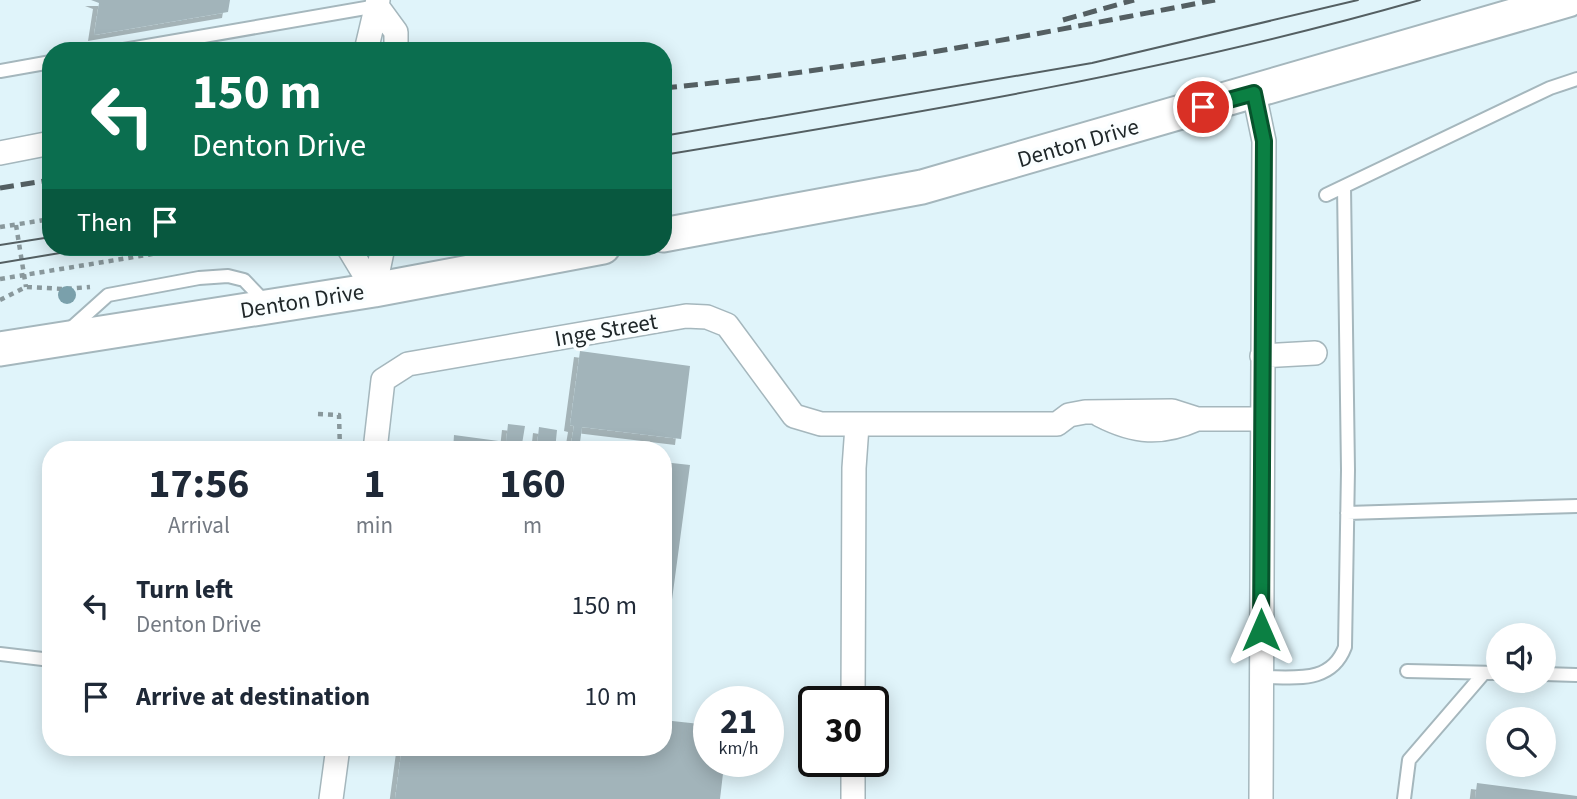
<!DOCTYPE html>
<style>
:root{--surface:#fff;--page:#f2f2f3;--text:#1f2937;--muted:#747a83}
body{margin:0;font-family:"Source Sans 3",sans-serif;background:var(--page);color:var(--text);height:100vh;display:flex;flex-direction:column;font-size:26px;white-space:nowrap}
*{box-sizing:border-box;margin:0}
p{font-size:23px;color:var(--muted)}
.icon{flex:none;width:38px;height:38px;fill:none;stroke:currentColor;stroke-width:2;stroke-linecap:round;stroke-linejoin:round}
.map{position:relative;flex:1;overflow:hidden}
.details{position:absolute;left:42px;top:441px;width:630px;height:315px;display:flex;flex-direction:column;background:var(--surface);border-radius:28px;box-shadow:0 4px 18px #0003}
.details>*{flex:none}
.banner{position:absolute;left:42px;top:42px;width:630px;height:214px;border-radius:28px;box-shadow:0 4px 18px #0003;background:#0b6e4f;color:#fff;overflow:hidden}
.buttons{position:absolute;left:1486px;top:623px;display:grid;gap:14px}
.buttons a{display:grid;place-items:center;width:70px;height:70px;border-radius:50%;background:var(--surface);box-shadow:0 4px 18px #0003;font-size:35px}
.speed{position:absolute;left:693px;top:686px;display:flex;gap:14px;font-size:35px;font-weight:700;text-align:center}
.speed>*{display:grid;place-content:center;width:91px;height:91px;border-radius:50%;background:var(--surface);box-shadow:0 4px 18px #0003;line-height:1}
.speed small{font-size:18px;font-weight:400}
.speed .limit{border:4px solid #111;border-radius:10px;background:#fff;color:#111}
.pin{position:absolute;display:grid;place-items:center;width:60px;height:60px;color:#fff;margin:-30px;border:4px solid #fff;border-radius:50%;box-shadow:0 2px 7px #0007}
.me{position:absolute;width:77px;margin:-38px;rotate:0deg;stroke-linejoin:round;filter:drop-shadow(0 0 5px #0008)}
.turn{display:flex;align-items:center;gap:24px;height:147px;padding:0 35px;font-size:32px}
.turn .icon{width:91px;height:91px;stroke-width:2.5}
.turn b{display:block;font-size:49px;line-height:60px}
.then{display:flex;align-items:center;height:66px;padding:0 35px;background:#0003;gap:14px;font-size:26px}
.eta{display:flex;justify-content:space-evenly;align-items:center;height:119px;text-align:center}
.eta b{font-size:42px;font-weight:700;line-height:49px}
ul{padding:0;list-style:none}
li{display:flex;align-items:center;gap:21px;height:91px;padding:0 35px}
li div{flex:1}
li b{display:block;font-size:26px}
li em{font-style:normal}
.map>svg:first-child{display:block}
.building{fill:#a2b4ba;filter:url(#shadow)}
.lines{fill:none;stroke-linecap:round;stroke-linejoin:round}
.service-casing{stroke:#a5b7bd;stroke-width:16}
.minor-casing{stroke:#a5b7bd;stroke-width:26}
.secondary-casing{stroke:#a5b7bd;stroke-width:37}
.path{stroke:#89989c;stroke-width:4.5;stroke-dasharray:5 5;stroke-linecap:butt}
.service{stroke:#fff;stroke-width:12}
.minor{stroke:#fff;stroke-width:23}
.secondary{stroke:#fff;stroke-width:33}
.tram{stroke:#545f62;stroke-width:2}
.rail{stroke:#545f62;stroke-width:5;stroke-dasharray:14 7;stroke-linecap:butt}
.tree{fill:#7aa0ab}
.route-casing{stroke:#07532c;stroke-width:18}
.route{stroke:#0b8043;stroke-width:12}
.labels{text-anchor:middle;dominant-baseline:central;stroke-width:7;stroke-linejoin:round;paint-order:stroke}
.street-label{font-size:23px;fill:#20282a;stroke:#fafeff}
</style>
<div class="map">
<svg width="1577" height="799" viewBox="0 0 1577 799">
<defs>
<filter id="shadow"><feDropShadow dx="-6" dy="6" stdDeviation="0" flood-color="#0004"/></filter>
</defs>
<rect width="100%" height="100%" fill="#e0f4fa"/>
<path class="building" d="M91 0H230L228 12 94 35 99 3Z
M580 351 690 366 681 439 582 427 579 450H570L574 426 570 425Z
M508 424 525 426 522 444 537 446 539 427 557 430 555 450H453L454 435 506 442Z
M663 462 690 465 665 652H663Z
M663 720 709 725V761H744L743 767 724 765 720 799H395L402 747H663Z
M1477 783 1577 796V799H1475Z"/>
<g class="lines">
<defs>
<path id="service" d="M118 51 377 6
M0 71 51 62
M1326 195 1550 88 1577 79
M69 330 108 295 199 278 228 276 244 280 266 303
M1347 513 1577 506
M0 654 51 660
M1407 671 1498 673
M1544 674 1576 675
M1261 677C1295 677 1331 684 1345 647L1348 470 1344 187
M1404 799 1409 760 1484 673"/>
<path id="minor" d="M377 6 396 32V51
M366 51 378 0
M1254 93 1264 141 1261 799
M0 153 51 143
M348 247 374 290
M374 290 383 247
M1262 356 1315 353
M1100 415C1135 433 1161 435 1197 419
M375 450 383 380 408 364 686 316 707 317 727 325 794 416 821 424H1057L1069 415 1085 412 1172 411 1197 419H1262
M853 702 854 468 857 426
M331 799 338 747
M853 799V761"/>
<path id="secondary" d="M663 235 922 187 1568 0
M0 349 374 290 603 247"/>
</defs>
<use href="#service" class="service-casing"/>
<use href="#minor" class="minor-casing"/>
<use href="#secondary" class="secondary-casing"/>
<path class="path" d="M16 225 26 287
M0 227 51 219
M214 247 215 256
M0 279 195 247
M0 300 26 287 64 289 90 287
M318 414 339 415 340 450"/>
<use href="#service" class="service"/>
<use href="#minor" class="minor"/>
<use href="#secondary" class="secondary"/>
<path class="tram" d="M663 136 1092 63 1358 0
M663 155C918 113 1172 71 1420 0
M0 245 51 237
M0 263 96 247"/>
<path class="rail" d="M1063 20 1134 0
M663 88C849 71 1032 35 1215 0
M0 188 51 180"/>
</g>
<circle class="tree" cx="67" cy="295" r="9"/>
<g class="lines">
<defs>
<path id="route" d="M1203 107 1254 93 1264 141 1261 630"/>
</defs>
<use href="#route" class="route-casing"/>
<use href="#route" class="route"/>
</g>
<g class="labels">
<g class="street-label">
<text transform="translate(1078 143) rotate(-16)">Denton Drive</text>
<text transform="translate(302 301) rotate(-9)">Denton Drive</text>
<text transform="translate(606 330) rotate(-10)">Inge Street</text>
</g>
</g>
</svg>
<div class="buttons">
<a><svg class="icon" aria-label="sound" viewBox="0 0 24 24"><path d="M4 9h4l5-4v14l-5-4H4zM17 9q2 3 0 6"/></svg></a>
<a><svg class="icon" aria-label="search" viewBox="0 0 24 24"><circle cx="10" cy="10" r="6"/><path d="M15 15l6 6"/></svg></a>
</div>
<div class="speed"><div>21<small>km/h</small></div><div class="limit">30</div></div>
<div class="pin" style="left:1203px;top:107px;background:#d93025"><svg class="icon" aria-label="arrive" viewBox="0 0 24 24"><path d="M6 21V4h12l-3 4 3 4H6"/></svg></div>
<svg class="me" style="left:1261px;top:630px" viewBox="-20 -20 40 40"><path d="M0-17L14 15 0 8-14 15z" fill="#0b8043" stroke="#fff" stroke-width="4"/></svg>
<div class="banner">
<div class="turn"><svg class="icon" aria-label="left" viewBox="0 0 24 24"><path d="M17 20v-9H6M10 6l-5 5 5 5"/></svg><div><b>150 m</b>Denton Drive</div></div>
<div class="then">Then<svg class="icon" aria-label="arrive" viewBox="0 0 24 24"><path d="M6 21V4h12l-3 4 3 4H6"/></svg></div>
</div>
<section class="details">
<div class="eta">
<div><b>17:56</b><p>Arrival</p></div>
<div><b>1</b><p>min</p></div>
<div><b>160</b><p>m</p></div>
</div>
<ul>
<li><svg class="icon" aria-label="left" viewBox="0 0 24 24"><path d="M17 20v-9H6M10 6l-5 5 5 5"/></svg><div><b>Turn left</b><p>Denton Drive</p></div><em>150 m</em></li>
<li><svg class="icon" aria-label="arrive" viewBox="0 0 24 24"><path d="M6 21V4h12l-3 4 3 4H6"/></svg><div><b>Arrive at destination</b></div><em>10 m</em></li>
</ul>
</section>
</div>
